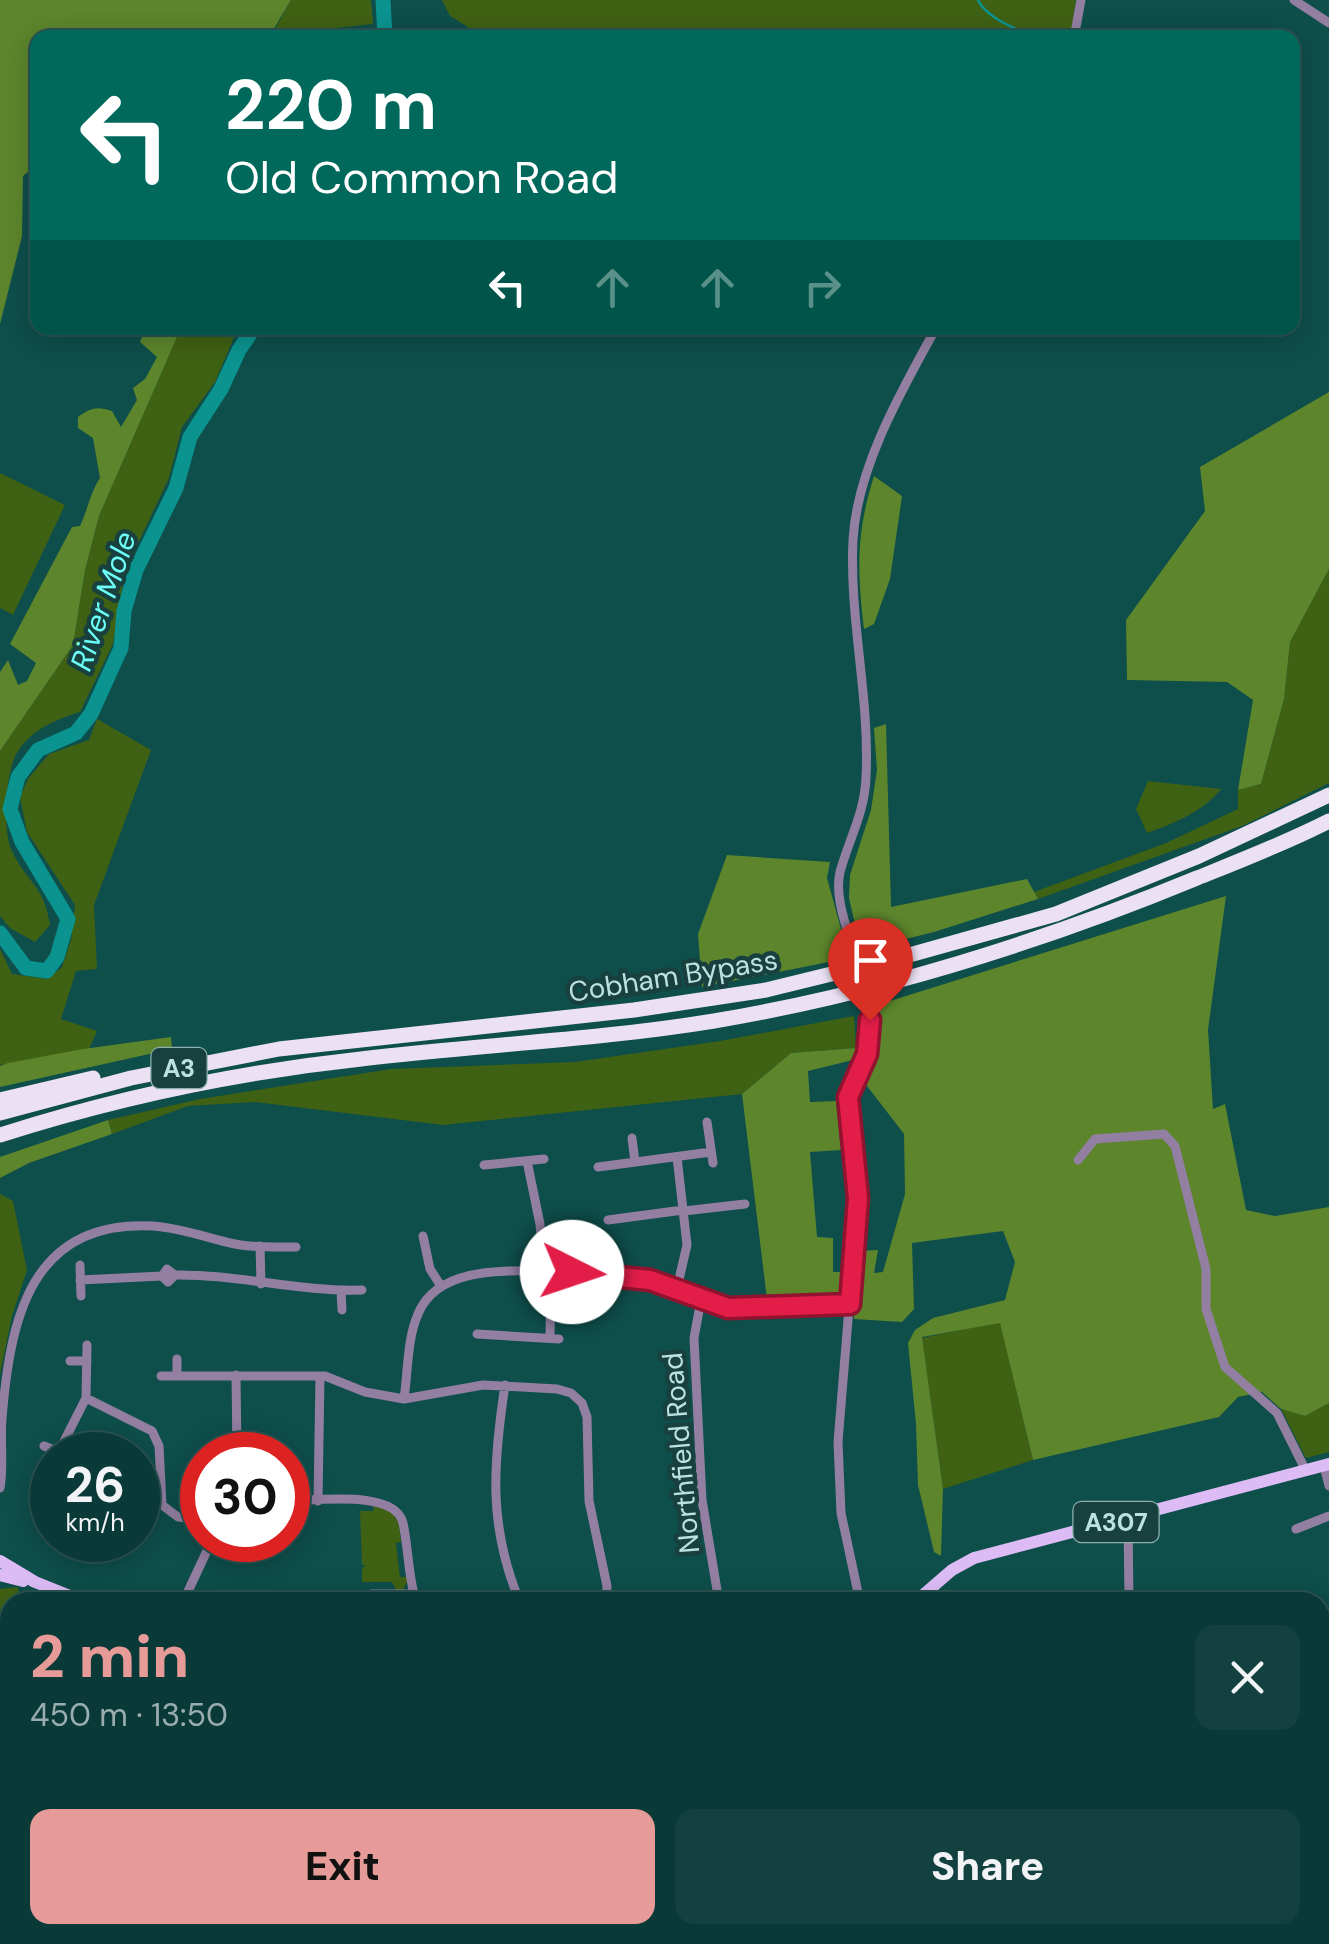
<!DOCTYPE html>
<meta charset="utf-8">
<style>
:root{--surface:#0a3a38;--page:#134140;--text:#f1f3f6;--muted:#99adae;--line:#2a5453;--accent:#e69b98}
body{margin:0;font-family:"DM Sans",sans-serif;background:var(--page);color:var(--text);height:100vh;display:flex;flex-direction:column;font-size:38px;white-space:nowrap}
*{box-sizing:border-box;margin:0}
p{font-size:32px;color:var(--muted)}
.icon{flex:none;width:55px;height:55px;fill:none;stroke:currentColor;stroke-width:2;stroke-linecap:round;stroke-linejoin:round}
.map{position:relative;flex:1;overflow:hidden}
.panel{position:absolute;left:0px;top:1592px;width:1330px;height:352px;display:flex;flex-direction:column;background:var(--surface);border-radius:30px 30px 0 0;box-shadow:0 5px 25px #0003,0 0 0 2px var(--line)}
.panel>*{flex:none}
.guide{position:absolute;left:30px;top:30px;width:1270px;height:305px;border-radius:20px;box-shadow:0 5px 25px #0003,0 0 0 2px var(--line);background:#00695c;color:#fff;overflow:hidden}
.speed{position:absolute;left:30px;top:1432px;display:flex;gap:20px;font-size:50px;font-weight:700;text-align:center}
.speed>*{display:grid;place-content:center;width:130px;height:130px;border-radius:50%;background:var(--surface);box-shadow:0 5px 25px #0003,0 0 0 2px var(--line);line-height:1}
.speed small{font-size:25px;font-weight:400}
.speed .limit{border:15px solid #d22;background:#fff;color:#111}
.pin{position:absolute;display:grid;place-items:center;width:85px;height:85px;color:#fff;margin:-102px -42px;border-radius:50% 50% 50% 0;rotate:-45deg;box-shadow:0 0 10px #0007}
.pin .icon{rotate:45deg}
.me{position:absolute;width:110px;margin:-55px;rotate:94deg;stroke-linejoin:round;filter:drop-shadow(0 0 8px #0008)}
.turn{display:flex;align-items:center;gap:35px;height:210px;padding:0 30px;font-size:45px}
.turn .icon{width:130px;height:130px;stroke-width:2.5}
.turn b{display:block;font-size:70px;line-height:85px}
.lanes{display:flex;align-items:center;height:95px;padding:0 30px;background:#0003;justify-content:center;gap:50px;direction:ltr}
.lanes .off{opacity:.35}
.round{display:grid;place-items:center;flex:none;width:105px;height:105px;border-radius:20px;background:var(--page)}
.summary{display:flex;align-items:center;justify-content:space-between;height:170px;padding:0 30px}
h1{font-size:60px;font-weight:800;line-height:75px;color:var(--accent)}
.cta{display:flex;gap:20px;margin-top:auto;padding:20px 30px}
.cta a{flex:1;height:115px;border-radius:20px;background:var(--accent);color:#111;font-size:40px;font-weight:800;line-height:115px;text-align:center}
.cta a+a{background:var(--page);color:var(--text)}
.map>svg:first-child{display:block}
.green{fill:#3f6113}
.forest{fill:#5c852c}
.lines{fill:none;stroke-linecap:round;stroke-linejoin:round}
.stream{stroke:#0b938f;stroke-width:2.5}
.river{stroke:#0b938f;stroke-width:15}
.street{stroke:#937fa2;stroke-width:9}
.primary{stroke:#ddbcf6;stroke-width:12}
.highway{stroke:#ebe1f3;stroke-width:15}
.route-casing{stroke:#92132f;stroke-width:25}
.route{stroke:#e11d48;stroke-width:18}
.labels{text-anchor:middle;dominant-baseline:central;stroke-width:9;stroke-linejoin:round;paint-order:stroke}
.shield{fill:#18403e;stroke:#8cb1af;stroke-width:2.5}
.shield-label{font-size:25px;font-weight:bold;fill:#bde1df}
.street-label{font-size:28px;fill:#bde1df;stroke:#18403e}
.water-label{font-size:30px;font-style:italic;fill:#6cfff8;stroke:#18403e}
</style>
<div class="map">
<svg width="1329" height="1944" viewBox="0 0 1329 1944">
<rect width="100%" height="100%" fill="#0e4e4b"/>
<path class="green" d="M291 0H371L373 24 317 30 313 37 270 38Z
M442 0H1076L1070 38 484 37 450 16Z
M181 328H238L215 382 182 427 169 478 125 571 113 644 80 712C57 719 30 730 17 753 5 773 2 831 12 851 27 883 44 885 50 925L35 942 10 928 0 916V751L73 645 85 570 99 516Z
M0 473 65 505 13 615 0 608Z
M1329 569V783L1242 826 1038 899 1034 892 1166 843 1238 809V790L1261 784 1284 699 1290 642Z
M97 719 151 750 94 905 97 969 76 971 61 1019 97 1031 89 1049 0 1065V949L12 974 47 979 62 967 71 940 75 905 27 832 20 797 28 779 49 754 89 740Z
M1148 781 1221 789C1204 811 1173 824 1147 833L1136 809Z
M854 1016 856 1048 791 1053 742 1094 443 1125 255 1102 188 1106 112 1134 108 1120 200 1099 391 1069 575 1062 720 1041Z
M0 1194 13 1201 27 1270 12 1316 0 1374Z
M1000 1322 1033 1460 943 1489 922 1338Z
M1329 1403V1452L1306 1458 1281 1409 1305 1416Z
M374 1505 392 1512 399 1524 401 1542 396 1543 400 1577H407V1582L402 1591 396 1590 392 1582H362V1568L366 1566 362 1565 360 1511H373Z
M18 1587 20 1602H10V1729L0 1721V1589Z
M677 1935H903L874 1944H680Z"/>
<path class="forest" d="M0 0H291L269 37 38 38 37 165 23 176 22 236 0 324Z
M165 328H181L99 516 85 570 73 645 0 751V672L8 660 18 685 27 681 36 663 10 644 72 527 80 526C88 509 90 493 100 478L93 438 78 428V417C90 408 97 406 112 411L121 427 137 400 133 388 145 379 157 357 140 342 144 332 162 331Z
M1329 392V569L1290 642 1284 699 1261 784 1238 790 1253 700 1227 682 1127 680 1126 620 1205 511 1200 467Z
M874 476 902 496 890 579 874 624 864 629C857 570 856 533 874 476Z
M886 724 891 907 1027 879 1038 899 934 932 861 950 849 898 850 875 871 810 877 770 874 728Z
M727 855 830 862 827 878 849 958 702 987 698 934Z
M1226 896 1208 1030 1213 1109 1225 1104 1246 1210 1275 1216 1329 1207V1403L1305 1416 1281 1409 1262 1392 1238 1397 1219 1417 1033 1460 1000 1323 922 1337 943 1489 941 1556 934 1552 918 1485 916 1424 908 1343 915 1330 933 1318 1005 1300 1015 1262 1003 1231 912 1243 914 1309 902 1322 854 1319 858 1251 878 1250 874 1273 883 1272 905 1194 904 1134 864 1082 879 1050 877 1005Z
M171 1037 172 1049 0 1087V1066L8 1063 83 1049Z
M856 1048 853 1060 808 1071 810 1102 836 1101 841 1150 810 1152 817 1237 833 1238V1272H848L843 1291 831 1298 767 1299 742 1094 791 1053Z
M108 1120 112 1134 29 1163 0 1178V1157Z"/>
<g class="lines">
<path class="stream" d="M978 0C987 19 1020 31 1040 38"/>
<path class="river" d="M383 0 385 38
M0 933 26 968 47 971 57 957 68 919 22 842 10 809 18 777 38 750 76 733 91 714 121 648 124 611 136 570 176 488 190 437 221 389 239 350 254 328
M0 1756 10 1771
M0 1840 10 1848
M104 1935 108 1944"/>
<path class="street" d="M1294 0 1329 23
M1074 38 1081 0
M854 954C848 930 834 898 840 872 849 839 865 812 866 777 870 697 849 619 853 540 857 467 902 390 936 328
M707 1122 713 1163
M632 1138 635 1162
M677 1157 687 1245 677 1288
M1078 1160 1095 1139 1164 1134 1175 1146 1206 1269V1309L1225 1367 1277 1413 1306 1471
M527 1161 540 1224 544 1271
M484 1165 544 1159
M598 1167 711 1152
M684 1211 745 1204
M608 1220 683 1210
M423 1236 430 1269 441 1286
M260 1246 261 1284
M80 1265 81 1296
M551 1271 650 1280 728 1308 850 1304
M175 1275C237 1274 299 1292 362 1290
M80 1280 162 1276 167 1269 175 1275 168 1282 162 1276
M341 1291 342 1310
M701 1300 694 1338 702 1500 719 1602
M477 1334 559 1339
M177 1359V1375
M70 1361H87
M236 1375 237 1455
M161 1376H325L365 1392 404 1399 483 1385 557 1389 571 1393 582 1403 587 1417 589 1501 607 1586 606 1602
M505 1385C493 1464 488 1527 520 1602
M86 1398 152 1431 159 1446 162 1505 178 1517 202 1520
M404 1399C408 1372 407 1339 418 1314 438 1265 508 1271 551 1271L550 1338
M44 1446 59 1452
M57 1455 86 1398 87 1345
M1324 1466 1329 1486
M51 1468 52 1466
M0 1488C4 1465 0 1442 2 1419 10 1320 30 1219 153 1226 182 1228 207 1238 235 1244 254 1248 276 1247 296 1247
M288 1501C316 1501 395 1489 403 1523 408 1546 408 1571 414 1594L425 1600 457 1602
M318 1501 320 1376
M1128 1519 1129 1602
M1296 1529 1329 1516
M130 1602H140
M183 1602 212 1540
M364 1602 371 1594H414
M483 1602 517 1594
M860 1602 841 1513 838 1442 858 1198 848 1097 869 1047 871 1031 867 1001
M1320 1715 1329 1711
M1320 1771 1329 1786
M579 1935 583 1944
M907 1935 910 1944
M966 1935 968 1944
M1095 1935H1108
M1196 1935 1198 1944
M1316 1935 1322 1944
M494 1944 515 1935"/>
<path class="primary" d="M0 1561 35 1582 85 1602
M0 1575 23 1581
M915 1602 952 1570 974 1558 1329 1464
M418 1935 424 1944"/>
<path class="highway" d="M0 1100 93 1078
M0 1113 131 1078 279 1049 634 1010 766 990 913 954 1056 914 1199 856 1329 795
M0 1135C116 1098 240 1072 361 1059 478 1045 597 1040 714 1021 880 993 1042 942 1197 878 1242 860 1286 843 1329 821"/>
</g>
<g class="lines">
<defs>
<path id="route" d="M572 1272 650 1280 728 1308 850 1304 858 1198 848 1097 867 1054 870 1020"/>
</defs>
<use href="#route" class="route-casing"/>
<use href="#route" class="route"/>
</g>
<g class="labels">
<g class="shield">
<rect x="151.5" y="1048" width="55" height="40" rx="8"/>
<rect x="1073.5" y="1502" width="85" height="40" rx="8"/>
</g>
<g class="shield-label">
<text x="179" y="1068">A3</text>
<text x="1116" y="1522">A307</text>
</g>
<g class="street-label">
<text transform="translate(673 976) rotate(-9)">Cobham Bypass</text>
<text transform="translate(681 1453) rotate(-95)">Northfield Road</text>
</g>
<g class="water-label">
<text transform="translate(103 601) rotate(-71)">River Mole</text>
</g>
</g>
</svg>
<div class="speed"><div>26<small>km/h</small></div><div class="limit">30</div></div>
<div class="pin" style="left:870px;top:1020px;background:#d93025"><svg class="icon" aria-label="arrive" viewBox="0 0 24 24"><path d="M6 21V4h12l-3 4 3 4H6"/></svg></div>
<svg class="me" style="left:572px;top:1272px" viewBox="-20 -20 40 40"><circle r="19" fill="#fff"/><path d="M0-13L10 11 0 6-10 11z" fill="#e11d48"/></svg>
<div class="guide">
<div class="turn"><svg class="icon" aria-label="left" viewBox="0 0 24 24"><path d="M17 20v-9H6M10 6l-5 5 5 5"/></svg><div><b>220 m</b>Old Common Road</div></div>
<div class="lanes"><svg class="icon" aria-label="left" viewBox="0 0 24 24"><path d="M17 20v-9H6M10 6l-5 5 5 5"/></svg><svg class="icon off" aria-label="ahead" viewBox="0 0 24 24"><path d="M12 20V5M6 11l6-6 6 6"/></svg><svg class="icon off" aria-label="ahead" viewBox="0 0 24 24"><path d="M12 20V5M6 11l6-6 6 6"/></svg><svg class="icon off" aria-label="right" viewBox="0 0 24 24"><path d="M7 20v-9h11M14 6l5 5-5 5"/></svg></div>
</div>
<section class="panel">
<div class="summary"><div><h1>2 min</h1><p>450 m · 13:50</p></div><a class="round"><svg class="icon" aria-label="close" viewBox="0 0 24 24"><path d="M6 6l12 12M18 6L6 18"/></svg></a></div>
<div class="cta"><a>Exit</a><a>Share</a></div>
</section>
</div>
